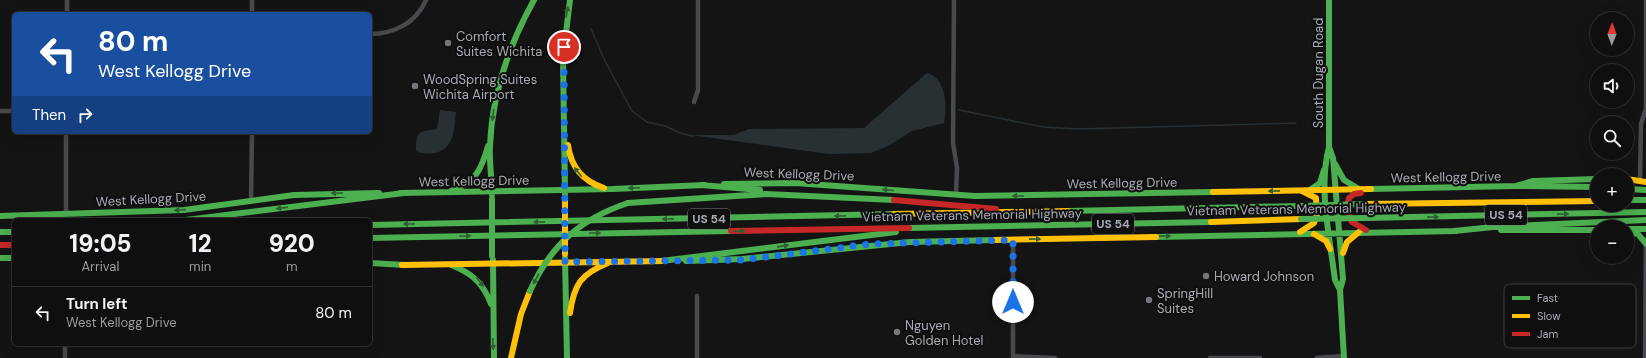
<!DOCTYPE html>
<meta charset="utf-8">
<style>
:root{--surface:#0f0f10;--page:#181819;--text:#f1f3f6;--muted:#9b9c9f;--line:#2f2f30}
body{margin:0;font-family:"DM Sans",sans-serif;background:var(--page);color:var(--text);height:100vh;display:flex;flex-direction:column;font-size:15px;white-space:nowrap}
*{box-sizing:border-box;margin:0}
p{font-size:13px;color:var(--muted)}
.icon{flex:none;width:22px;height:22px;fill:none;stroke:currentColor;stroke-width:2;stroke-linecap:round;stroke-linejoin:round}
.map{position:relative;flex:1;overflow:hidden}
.sheet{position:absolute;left:12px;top:218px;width:360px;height:128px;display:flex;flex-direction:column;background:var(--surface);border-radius:6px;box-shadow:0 4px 16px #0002,0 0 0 1px var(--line)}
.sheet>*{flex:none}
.top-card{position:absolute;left:12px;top:12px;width:360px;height:122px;border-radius:6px;box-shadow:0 4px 16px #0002,0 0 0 1px var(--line);background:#1a4fa0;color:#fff;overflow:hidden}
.needle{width:26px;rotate:1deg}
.buttons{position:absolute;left:1590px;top:12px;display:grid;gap:8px}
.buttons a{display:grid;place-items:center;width:44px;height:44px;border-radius:50%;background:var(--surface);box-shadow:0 4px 16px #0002,0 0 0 1px var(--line);font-size:20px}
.pin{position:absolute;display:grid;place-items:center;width:34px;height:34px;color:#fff;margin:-17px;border:2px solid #fff;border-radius:50%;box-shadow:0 1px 4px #0007}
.me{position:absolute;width:44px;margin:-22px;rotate:0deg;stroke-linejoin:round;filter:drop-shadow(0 0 3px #0008)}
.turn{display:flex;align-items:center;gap:14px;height:84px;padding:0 20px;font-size:18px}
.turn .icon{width:52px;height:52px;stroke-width:2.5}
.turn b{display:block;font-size:28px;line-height:34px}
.then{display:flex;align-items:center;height:38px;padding:0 20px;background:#0003;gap:8px;font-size:15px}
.eta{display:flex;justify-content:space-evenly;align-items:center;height:68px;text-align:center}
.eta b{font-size:24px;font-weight:800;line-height:28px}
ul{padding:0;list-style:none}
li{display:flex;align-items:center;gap:12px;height:52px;padding:0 20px;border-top:1px solid var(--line)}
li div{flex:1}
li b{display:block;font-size:15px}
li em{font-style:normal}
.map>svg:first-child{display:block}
.water{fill:#293034}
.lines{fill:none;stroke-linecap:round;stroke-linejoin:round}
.stream{stroke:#293034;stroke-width:1.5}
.street{stroke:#494a4d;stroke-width:4.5}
.fast{stroke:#4caf50;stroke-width:6}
.slow{stroke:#ffc107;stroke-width:6}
.jam{stroke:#c62828;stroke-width:6}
.fast-bridge{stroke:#4caf50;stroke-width:6}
.slow-bridge{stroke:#ffc107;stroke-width:6}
.oneway{fill:#2e5f30}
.route{stroke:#1a73e8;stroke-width:7;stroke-dasharray:0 12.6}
.poi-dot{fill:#74777c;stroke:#0f0f10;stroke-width:1.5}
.labels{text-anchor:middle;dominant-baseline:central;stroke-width:4;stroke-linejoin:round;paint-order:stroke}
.shield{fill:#0f0f10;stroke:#797d83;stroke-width:1}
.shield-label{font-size:12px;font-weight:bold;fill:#a7acb4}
.poi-label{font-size:13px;fill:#a7acb4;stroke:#0f0f10;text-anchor:start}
.street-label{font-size:13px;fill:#a7acb4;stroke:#0f0f10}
.key{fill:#0f0f10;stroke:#3d3e41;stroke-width:1}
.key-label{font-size:11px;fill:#a7acb4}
</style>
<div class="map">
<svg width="1646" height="358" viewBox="0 0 1646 358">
<rect width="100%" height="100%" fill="#141415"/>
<path class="water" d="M927 73C947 79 947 106 944 123L912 131 888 146 871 153 829 154 691 135H734L749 129 864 128Z
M440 110 456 112C454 129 455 148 435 153 429 154 422 154 416 151 416 130 419 132 437 129Z"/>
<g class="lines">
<path class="stream" d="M591 29 605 61 632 111 647 122 665 126 683 134 693 136
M959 110 1043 127 1078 129 1296 123"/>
<path class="street" d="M954 0 953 143 957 168 956 195
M1646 0V115
M67 14V0
M252 14V0
M370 34C394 34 416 23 426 0
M694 102 698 90V0
M0 111H14
M1640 180 1641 124 1645 111
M251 201 252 132
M66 214V132
M1013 356 1055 358
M65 358V344
M697 358V296
M1013 358V240
M1210 358H1260
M1317 358 1344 356
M1645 358 1646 239"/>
<path class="fast" d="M1329 0V147L1333 158 1343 279 1340 290
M1329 147C1318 189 1330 238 1335 280L1340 290 1344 358
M1335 164 1344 180 1359 189
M724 184 795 183 975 196 1213 192
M701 185 760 190
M1516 186 1597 187
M1371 189 1516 186 1533 181 1597 179
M1627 189 1646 190
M1310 190 1320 183 1324 170
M451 191C476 181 481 171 488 146
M400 193 612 189 705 185
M565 194 563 57 570 0
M492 195C492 179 489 162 490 146 492 94 509 45 534 0
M1627 200H1646
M628 203 766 194 894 200
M1068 211 1300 206
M0 216 184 210 294 195 379 193
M1366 218 1646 212
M186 220 404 193
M370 225 894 214
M909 228 1211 222
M1629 229H1646
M1501 230H1597
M1454 231 1493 227 1646 220
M0 232H14
M1627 232 1638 234 1646 244
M1156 237 1457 231
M370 238 731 231
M0 258H14
M565 258 567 358
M493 260 494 358
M661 261 896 232
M686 261 742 259 910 242 995 240
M370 263 405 265
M451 265C472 273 483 283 491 304"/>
<path class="slow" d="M568 145C571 168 583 181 604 188
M1627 179 1646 182
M1213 192 1371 189
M1364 204 1597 201
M894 214 1068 211
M1211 222 1301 219
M1300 232 1314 223 1317 215 1316 198 1302 191
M1314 234 1326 241 1330 249
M995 240 1156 237
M1343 253 1347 242 1359 232
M402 265 665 261
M570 313C574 284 581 274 608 263
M511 358 521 314 530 291"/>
<path class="jam" d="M1361 193 1354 194 1349 198 1347 209 1352 222 1366 230
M894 200 996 209
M731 231 909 228
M0 245H14"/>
<path class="fast-bridge" d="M492 199V256
M1300 206 1364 204
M1301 219 1366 218
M530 291C551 245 580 219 628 203"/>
<path class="slow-bridge" d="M565 198V254"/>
</g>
<defs><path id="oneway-solid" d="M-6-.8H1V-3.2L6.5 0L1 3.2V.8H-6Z"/></defs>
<g class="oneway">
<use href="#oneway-solid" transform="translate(567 12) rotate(-80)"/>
<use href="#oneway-solid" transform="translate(493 115) rotate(98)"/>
<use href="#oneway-solid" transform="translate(578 172) rotate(-129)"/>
<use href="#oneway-solid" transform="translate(634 188) rotate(177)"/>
<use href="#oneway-solid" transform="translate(888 190) rotate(-175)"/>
<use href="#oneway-solid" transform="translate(1274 191) rotate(179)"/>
<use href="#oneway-solid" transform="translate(337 193) rotate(180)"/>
<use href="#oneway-solid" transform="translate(1018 196) rotate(180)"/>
<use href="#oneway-solid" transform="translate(282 208) rotate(173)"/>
<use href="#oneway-solid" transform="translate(180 210) rotate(176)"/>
<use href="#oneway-solid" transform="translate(1563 214) rotate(-1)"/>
<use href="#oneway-solid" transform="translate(840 216) rotate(179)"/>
<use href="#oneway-solid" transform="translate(1433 217) rotate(-1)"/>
<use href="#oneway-solid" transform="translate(668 219) rotate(179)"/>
<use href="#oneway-solid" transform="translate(539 222) rotate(-179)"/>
<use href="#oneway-solid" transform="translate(409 224) rotate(179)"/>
<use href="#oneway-solid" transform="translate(739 231) rotate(-1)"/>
<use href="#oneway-solid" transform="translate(595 233)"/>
<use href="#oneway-solid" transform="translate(465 236) rotate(-2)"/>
<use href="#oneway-solid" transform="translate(1165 236) rotate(-1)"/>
<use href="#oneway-solid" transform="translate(1035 239) rotate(-1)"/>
<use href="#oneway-solid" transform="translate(783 246) rotate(-8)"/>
<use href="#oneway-solid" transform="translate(536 279) rotate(119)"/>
<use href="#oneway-solid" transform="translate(480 282) rotate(53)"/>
<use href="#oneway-solid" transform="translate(493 344) rotate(88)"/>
</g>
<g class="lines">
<path class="route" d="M564 47 565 262 742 260 870 244 1013 240V302"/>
</g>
<g class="poi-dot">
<circle cx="448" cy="43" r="4"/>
<circle cx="415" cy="86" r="4"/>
<circle cx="1206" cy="276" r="4"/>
<circle cx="1149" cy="300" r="4"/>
<circle cx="897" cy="332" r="4"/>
</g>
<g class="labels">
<g class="shield">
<rect x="1485" y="205" width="42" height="20" rx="3"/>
<rect x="688" y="209" width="42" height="20" rx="3"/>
<rect x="1092" y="214" width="42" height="20" rx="3"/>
</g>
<g class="shield-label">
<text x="1506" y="215">US 54</text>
<text x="709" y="219">US 54</text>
<text x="1113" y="224">US 54</text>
</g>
<g class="poi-label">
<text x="456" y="36">Comfort<tspan x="456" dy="15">Suites Wichita</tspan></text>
<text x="423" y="79">WoodSpring Suites<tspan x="423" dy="15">Wichita Airport</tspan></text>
<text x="1214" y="276">Howard Johnson</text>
<text x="1157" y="293">SpringHill<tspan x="1157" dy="15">Suites</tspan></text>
<text x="905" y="325">Nguyen<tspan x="905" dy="15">Golden Hotel</tspan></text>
</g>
<g class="street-label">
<text transform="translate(1318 73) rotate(-90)">South Dugan Road</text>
<text transform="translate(799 174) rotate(2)">West Kellogg Drive</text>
<text transform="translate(1446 177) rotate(-1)">West Kellogg Drive</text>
<text transform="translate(474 181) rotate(-1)">West Kellogg Drive</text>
<text transform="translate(1122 183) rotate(-1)">West Kellogg Drive</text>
<text transform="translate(151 199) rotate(-3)">West Kellogg Drive</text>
<text transform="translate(1296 209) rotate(-1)">Vietnam Veterans Memorial Highway</text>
<text transform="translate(972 215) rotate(-1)">Vietnam Veterans Memorial Highway</text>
</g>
</g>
<rect x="1504" y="284" width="132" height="64" rx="6" class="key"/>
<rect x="1512" y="296" width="18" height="4" fill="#4caf50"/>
<rect x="1512" y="314" width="18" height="4" fill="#ffc107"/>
<rect x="1512" y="332" width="18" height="4" fill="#c62828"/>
<g class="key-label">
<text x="1537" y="302">Fast</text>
<text x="1537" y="320">Slow</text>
<text x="1537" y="338">Jam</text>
</g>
</svg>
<div class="buttons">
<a><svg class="needle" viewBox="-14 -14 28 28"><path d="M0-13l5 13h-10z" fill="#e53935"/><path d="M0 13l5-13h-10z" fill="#9b9c9f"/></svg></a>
<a><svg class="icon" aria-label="sound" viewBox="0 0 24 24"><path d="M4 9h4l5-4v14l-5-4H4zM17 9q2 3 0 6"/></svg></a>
<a><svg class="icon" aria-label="search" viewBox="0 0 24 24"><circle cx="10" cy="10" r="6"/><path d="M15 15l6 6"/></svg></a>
<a>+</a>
<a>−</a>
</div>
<div class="pin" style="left:564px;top:47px;background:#d93025"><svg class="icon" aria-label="arrive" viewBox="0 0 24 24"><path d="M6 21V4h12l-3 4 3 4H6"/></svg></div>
<svg class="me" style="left:1013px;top:302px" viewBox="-20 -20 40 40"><circle r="19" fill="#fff"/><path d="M0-13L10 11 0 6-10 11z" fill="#1a73e8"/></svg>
<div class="top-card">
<div class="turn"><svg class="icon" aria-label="left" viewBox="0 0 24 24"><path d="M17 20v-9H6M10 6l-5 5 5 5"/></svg><div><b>80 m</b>West Kellogg Drive</div></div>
<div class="then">Then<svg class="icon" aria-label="right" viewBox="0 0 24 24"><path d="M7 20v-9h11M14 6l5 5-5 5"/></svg></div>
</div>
<section class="sheet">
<div class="eta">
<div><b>19:05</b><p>Arrival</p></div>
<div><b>12</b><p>min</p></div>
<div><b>920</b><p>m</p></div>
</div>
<ul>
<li><svg class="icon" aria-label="left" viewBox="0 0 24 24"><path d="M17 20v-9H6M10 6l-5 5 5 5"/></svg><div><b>Turn left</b><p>West Kellogg Drive</p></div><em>80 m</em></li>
</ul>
</section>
</div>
